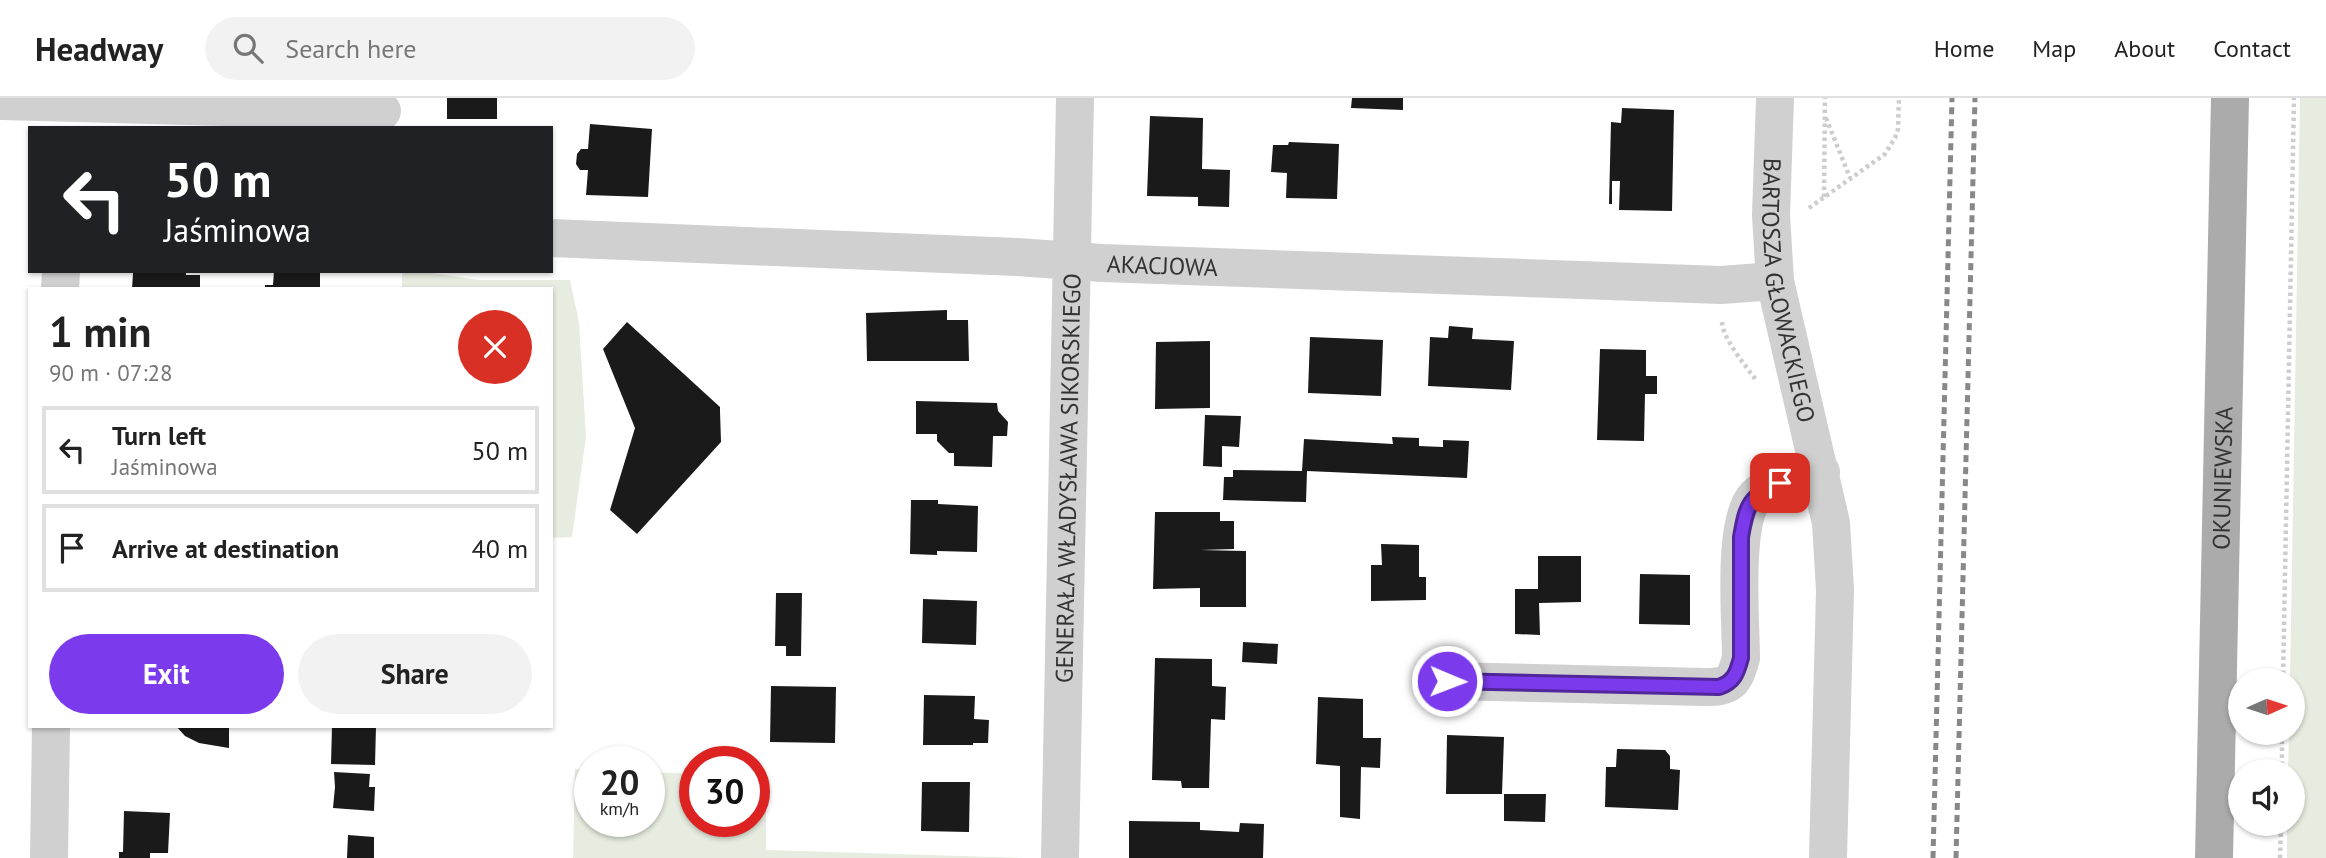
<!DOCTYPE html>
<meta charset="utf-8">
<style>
:root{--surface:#fff;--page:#f2f2f2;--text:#222;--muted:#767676;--line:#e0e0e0;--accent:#7c3aed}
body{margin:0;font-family:"PT Sans",sans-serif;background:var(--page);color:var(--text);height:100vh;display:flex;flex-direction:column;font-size:26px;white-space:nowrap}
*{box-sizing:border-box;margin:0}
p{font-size:23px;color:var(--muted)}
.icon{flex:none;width:38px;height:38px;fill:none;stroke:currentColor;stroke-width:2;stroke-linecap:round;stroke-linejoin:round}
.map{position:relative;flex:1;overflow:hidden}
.side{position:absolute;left:28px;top:189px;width:525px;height:441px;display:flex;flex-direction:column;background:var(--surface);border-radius:0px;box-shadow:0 2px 5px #0004}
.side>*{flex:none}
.hud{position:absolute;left:28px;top:28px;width:525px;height:147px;border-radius:0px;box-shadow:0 2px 5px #0004;background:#202124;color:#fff;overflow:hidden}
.needle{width:46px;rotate:87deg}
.controls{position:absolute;left:2228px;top:570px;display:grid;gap:14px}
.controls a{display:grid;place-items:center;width:77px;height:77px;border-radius:50%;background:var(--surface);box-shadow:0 2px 5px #0004;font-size:35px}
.speed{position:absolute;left:574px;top:648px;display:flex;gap:14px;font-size:35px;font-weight:700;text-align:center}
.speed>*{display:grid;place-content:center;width:91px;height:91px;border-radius:50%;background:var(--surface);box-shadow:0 2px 5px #0004;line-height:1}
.speed small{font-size:18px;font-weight:400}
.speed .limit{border:10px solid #d22;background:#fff;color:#111}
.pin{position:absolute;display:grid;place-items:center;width:60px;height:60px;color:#fff;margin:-30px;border-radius:14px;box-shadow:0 4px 10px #0006}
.me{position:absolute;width:77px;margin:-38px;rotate:91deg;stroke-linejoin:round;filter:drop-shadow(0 0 5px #0008)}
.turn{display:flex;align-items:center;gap:24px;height:147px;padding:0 21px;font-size:32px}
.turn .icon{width:91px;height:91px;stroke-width:2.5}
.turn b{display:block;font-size:49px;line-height:60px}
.round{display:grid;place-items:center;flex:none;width:74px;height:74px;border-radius:37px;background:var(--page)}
.summary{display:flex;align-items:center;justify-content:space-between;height:119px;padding:0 21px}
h1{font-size:42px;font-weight:800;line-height:52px}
.primary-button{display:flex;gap:14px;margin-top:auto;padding:14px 21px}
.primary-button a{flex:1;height:80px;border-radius:42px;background:var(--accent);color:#fff;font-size:28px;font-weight:800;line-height:80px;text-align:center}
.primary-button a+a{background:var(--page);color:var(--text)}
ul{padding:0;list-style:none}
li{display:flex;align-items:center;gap:21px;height:88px;margin:0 14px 10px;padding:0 7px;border:4px solid var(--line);border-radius:0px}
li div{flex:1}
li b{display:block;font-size:26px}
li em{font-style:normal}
header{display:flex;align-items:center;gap:42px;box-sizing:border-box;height:98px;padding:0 35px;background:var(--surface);border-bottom:2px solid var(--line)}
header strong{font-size:33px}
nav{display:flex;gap:38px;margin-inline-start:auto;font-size:24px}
.search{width:490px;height:63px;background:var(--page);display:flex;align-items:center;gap:18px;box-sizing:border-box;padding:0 24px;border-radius:38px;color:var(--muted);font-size:26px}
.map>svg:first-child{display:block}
.green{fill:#e6ecdf}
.building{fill:#1a1a1a}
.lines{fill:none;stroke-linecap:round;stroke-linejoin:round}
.path{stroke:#cdcdcd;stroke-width:4.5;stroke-dasharray:3.5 3.5;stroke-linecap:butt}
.minor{stroke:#d0d0d0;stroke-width:38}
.major{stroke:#ababab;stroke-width:38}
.rail{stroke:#888;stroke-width:5;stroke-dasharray:7 5;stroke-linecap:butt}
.route-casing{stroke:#51269a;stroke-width:18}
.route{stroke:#7c3aed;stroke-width:12}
.labels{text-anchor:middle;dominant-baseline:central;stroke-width:7;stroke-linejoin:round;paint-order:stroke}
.street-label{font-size:24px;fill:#333;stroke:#fff}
</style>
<header>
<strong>Headway</strong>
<div class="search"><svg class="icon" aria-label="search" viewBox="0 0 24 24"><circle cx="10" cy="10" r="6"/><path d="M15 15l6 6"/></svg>Search here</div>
<nav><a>Home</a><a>Map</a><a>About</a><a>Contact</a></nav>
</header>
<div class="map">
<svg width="2326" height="760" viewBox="0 0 2326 760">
<rect width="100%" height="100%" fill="#fff"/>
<path class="green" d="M2300 0H2326V760H2287V726H2292V674H2288L2289 635H2292V583H2290Z
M402 173H418L479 182H570L579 224 586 339 572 439 551 440V191H402Z
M575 671 590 672V723H649V674L695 676V723H754V678L766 679V752L1025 760H573Z"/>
<path class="building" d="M447 0H497V21H447Z
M1352 0H1403V12L1351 10Z
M1622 10 1674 12 1672 113 1619 112 1620 83H1612V106H1609L1611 24 1621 25Z
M1150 18 1203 20 1202 71 1230 72 1229 109 1198 108V99L1147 98Z
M590 26 652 31 648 99 586 97 588 72H580L576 66 577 56 581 51H588Z
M1289 44 1339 46 1337 101 1286 100 1287 75 1271 74 1273 47H1288Z
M140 173H186V177H200V191H132L133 175H139Z
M274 173H320V191H265V187H273Z
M947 212V222H968L969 263H867L866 215Z
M627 224 720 309V313L721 344 637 436 610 412 635 330 603 251Z
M1449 228 1473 230 1472 241 1514 243 1511 292 1428 288 1430 239 1448 240Z
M1310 239 1383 242 1381 298 1308 295Z
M1210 243V310L1155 311 1156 244Z
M1600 251 1646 252V278H1657V296H1645L1644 343 1597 342Z
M916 303 997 305 998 313 1008 324 1007 338H993L992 369 954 368V355H949L937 343V336H916Z
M1205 317 1241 318 1239 349 1222 348V369L1203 368Z
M1392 339 1419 340V348L1443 349V342L1469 343 1467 380 1307 373 1306 404 1223 402 1224 379H1233V372L1302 373 1304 341 1393 346Z
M911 402H938V406L978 408 977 454 937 453V457L910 456Z
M1155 414H1220V423H1234V451L1200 452 1246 453V509H1200V490L1153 491Z
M1381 446 1419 447V479H1426V502L1371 503V467H1382Z
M1538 458H1581V504L1539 505 1540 537 1515 536V491H1538Z
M1640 476 1690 477V527L1639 526Z
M776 495H802L801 558H786V548H775Z
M923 501 977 503 976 547 922 545Z
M1243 544 1278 546 1277 566 1242 564Z
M1155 560 1212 561V588L1226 589 1225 622 1211 621 1209 690H1182L1181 683 1152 682Z
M771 588 836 589 835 645 770 644Z
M924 597 975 598 974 621 989 622 988 645H973V647H923Z
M1318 599 1363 601V640H1381L1380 670 1361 669 1360 721 1340 719V668L1316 666Z
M176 628H229V650L199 645 185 638Z
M332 628H376L375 667 331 666Z
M1447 637 1504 639 1502 696H1446Z
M1617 651 1665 652 1670 658V671L1680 672 1678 712 1605 709 1606 669H1616Z
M334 674 370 676 369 689H375L374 713 333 710 335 689Z
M922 684H970L969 734 921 733Z
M1504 696H1546L1545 724 1504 723Z
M124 713 170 715 168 755H150V760H119V754H123Z
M1129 723 1200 724V732L1239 734 1240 725 1264 726 1263 760H1129Z
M348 737 374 739V760H347Z"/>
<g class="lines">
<path class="path" d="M1826 20 1850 80
M1824 99 1825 0
M1809 110 1885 56 1895 40 1898 31 1899 0
M1722 224C1723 241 1745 267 1756 282
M2283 583 2294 0
M2282 674V635
M2280 760 2281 726"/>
<g class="minor">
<path id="s1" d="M1775 0 1771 117 1775 183 1831 425 1835 492 1828 760"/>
<path d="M0 3 382 13"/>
<path id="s2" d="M551 140 1017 159 1102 165 1721 187 1775 183"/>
<path d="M60 191 61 173"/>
<path d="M1447 583 1705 589C1731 589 1734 584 1741 560 1741 525 1732 424 1755 399 1768 385 1803 379 1821 374"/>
<path d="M49 760 51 628"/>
<path id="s3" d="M1060 760 1075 0"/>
</g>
<path class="major" id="s4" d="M2214 760 2230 0"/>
<path class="rail" d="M1933 760 1952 0
M1956 760 1975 0"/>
</g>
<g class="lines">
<defs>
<path id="route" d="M1447 583 1719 589C1734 584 1737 575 1741 560V439C1747 405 1749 400 1780 385"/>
</defs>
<use href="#route" class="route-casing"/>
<use href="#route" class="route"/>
</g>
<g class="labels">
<g class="street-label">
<text stroke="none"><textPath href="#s2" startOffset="612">AKACJOWA</textPath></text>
<text stroke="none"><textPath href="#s1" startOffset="194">BARTOSZA GŁOWACKIEGO</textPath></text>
<text stroke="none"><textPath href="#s3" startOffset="380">GENERAŁA WŁADYSŁAWA SIKORSKIEGO</textPath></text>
<text stroke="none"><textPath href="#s4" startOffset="380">OKUNIEWSKA</textPath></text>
</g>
</g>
</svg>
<div class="controls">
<a><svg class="needle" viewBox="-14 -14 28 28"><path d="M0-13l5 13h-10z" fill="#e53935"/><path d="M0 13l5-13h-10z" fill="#767676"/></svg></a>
<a><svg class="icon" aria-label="sound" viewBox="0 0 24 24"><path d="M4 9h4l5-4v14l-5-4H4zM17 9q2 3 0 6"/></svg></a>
</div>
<div class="speed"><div>20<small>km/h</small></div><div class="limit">30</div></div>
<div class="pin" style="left:1780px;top:385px;background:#d93025"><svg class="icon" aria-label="arrive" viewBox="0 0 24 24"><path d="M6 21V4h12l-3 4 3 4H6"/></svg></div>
<svg class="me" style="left:1447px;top:583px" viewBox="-20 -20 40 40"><circle r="17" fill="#7c3aed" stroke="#fff" stroke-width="3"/><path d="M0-11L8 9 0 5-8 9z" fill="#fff"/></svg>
<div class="hud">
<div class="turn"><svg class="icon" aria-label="left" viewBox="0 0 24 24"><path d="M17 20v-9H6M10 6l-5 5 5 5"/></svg><div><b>50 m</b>Jaśminowa</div></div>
</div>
<section class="side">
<div class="summary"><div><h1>1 min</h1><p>90 m · 07:28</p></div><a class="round" style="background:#d93025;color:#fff"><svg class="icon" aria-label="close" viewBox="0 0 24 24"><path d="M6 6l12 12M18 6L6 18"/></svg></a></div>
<ul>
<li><svg class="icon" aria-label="left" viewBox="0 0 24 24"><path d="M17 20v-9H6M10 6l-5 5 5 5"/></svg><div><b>Turn left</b><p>Jaśminowa</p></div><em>50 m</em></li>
<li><svg class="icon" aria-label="arrive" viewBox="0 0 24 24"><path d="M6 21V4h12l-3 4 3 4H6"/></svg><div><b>Arrive at destination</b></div><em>40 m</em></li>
</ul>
<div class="primary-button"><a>Exit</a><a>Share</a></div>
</section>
</div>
